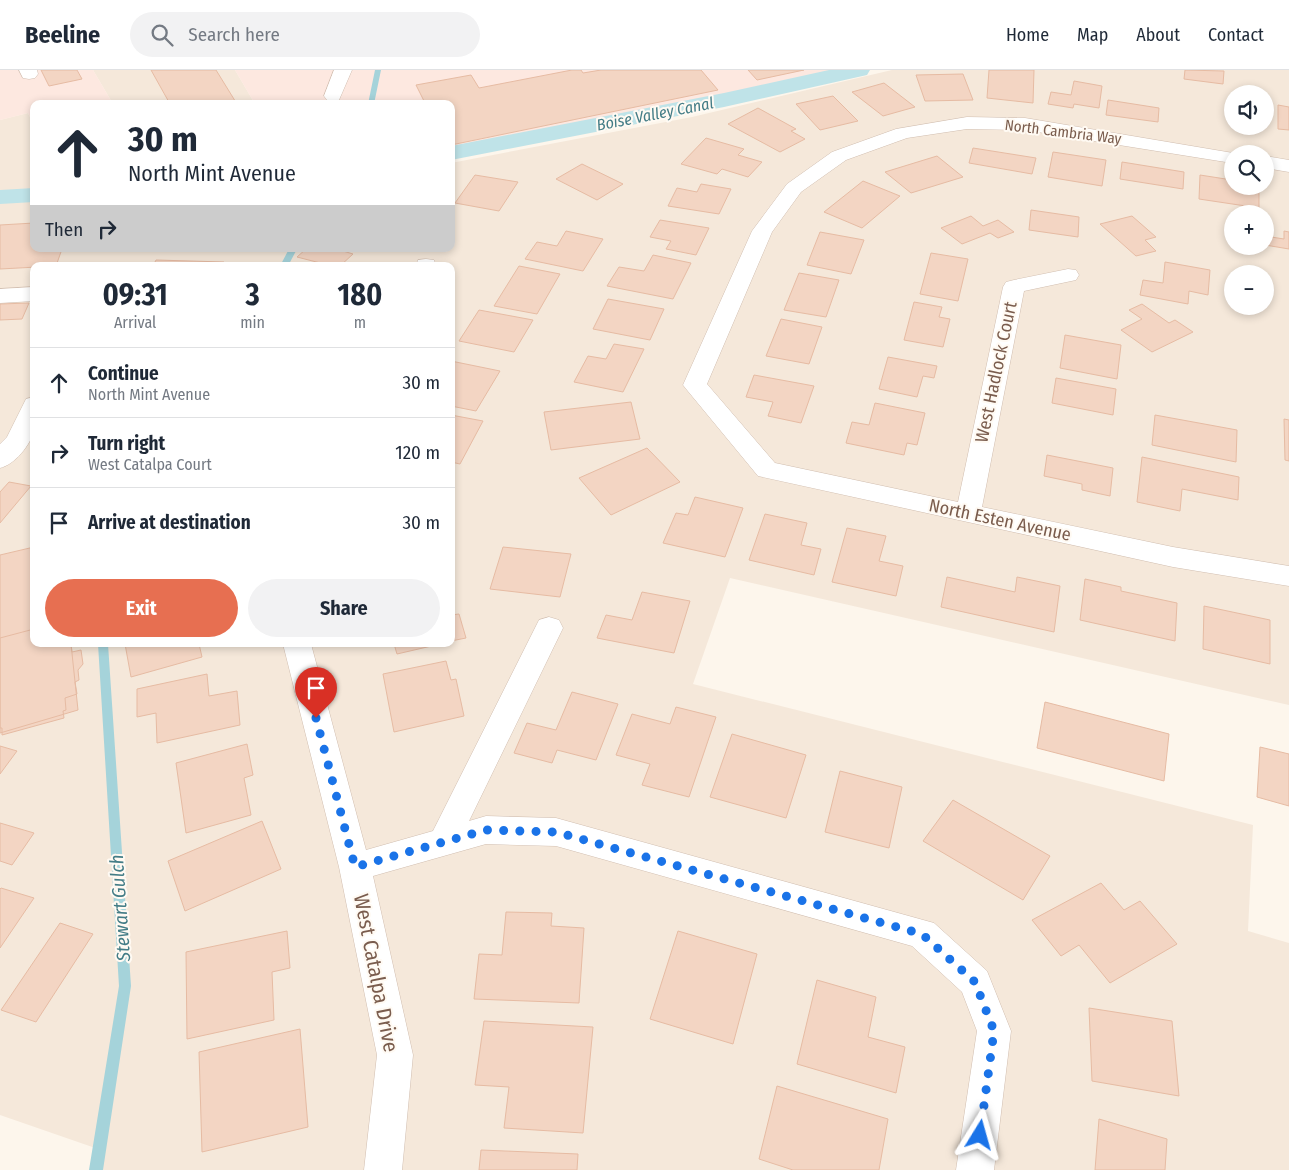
<!DOCTYPE html>
<meta charset="utf-8">
<style>
:root{--surface:#fff;--page:#f2f2f3;--text:#1f2937;--muted:#747a83;--line:#e0e1e3;--accent:#e76f51}
body{margin:0;font-family:"Fira Sans Condensed",sans-serif;background:var(--page);color:var(--text);height:100vh;display:flex;flex-direction:column;font-size:19px;white-space:nowrap}
*{box-sizing:border-box;margin:0}
p{font-size:16px;color:var(--muted)}
.icon{flex:none;width:28px;height:28px;fill:none;stroke:currentColor;stroke-width:2;stroke-linecap:round;stroke-linejoin:round}
.map{position:relative;flex:1;overflow:hidden}
.details{position:absolute;left:30px;top:192px;width:425px;height:385px;display:flex;flex-direction:column;background:var(--surface);border-radius:10px;box-shadow:0 2px 8px #0003}
.details>*{flex:none}
.banner{position:absolute;left:30px;top:30px;width:425px;height:152px;border-radius:10px;box-shadow:0 2px 8px #0003;background:#fff;color:var(--text);overflow:hidden}
.fabs{position:absolute;left:1224px;top:15px;display:grid;gap:10px}
.fabs a{display:grid;place-items:center;width:50px;height:50px;border-radius:50%;background:var(--surface);box-shadow:0 2px 8px #0003;font-size:25px}
.pin{position:absolute;display:grid;place-items:center;width:42px;height:42px;color:#fff;margin:-51px -21px;border-radius:50% 50% 50% 0;rotate:-45deg;box-shadow:0 0 5px #0007}
.pin .icon{rotate:45deg}
.me{position:absolute;width:55px;margin:-28px;rotate:8deg;stroke-linejoin:round;filter:drop-shadow(0 0 4px #0008)}
.turn{display:flex;align-items:center;gap:18px;height:105px;padding:0 15px;font-size:22px}
.turn .icon{width:65px;height:65px;stroke-width:2.5}
.turn b{display:block;font-size:35px;line-height:42px}
.then{display:flex;align-items:center;height:48px;padding:0 15px;background:#0003;gap:10px;font-size:19px}
.eta{display:flex;justify-content:space-evenly;align-items:center;height:85px;text-align:center}
.eta b{font-size:30px;font-weight:700;line-height:35px}
.action{display:flex;gap:10px;margin-top:auto;padding:10px 15px}
.action a{flex:1;height:58px;border-radius:30px;background:var(--accent);color:#fff;font-size:20px;font-weight:700;line-height:58px;text-align:center}
.action a+a{background:var(--page);color:var(--text)}
ul{padding:0;list-style:none}
li{display:flex;align-items:center;gap:15px;height:70px;padding:0 15px;border-top:1px solid var(--line)}
li div{flex:1}
li b{display:block;font-size:19px}
li em{font-style:normal}
header{display:flex;align-items:center;gap:30px;box-sizing:border-box;height:70px;padding:0 25px;background:var(--surface);border-bottom:1px solid var(--line)}
header strong{font-size:24px}
nav{display:flex;gap:28px;margin-inline-start:auto;font-size:18px}
.search{width:350px;height:45px;background:var(--page);display:flex;align-items:center;gap:12px;box-sizing:border-box;padding:0 18px;border-radius:28px;color:var(--muted);font-size:19px}
.map>svg:first-child{display:block}
.residential{fill:#f5e8da;fill-rule:evenodd}
.commercial{fill:#fde8e0}
.lines{fill:none;stroke-linecap:round;stroke-linejoin:round}
.stream{fill:#a5d3da;fill-rule:evenodd}
.canal{fill:#bfe3e8;fill-rule:evenodd}
.building{fill:#f3d5c3;stroke:#e6bba3}
.minor-casing{stroke:#d1beb0;stroke-width:1}
.minor{fill:#fff;fill-rule:evenodd}
.route{stroke:#1a73e8;stroke-width:9;stroke-dasharray:0 16.2}
.labels{text-anchor:middle;dominant-baseline:central;stroke-width:4;stroke-linejoin:round;paint-order:stroke}
.far-street-label{font-size:15px;fill:#7a5c4d;stroke:#fffaf3}
.far-water-label{font-size:16px;font-style:italic;fill:#437c86;stroke:#fffaf3}
.street-label{font-size:18px;fill:#7a5c4d;stroke:#fffaf3}
.water-label{font-size:19px;font-style:italic;fill:#437c86;stroke:#fffaf3}
.near-street-label{font-size:21px;fill:#7a5c4d;stroke:#fffaf3}
</style>
<header>
<strong>Beeline</strong>
<div class="search"><svg class="icon" aria-label="search" viewBox="0 0 24 24"><circle cx="10" cy="10" r="6"/><path d="M15 15l6 6"/></svg>Search here</div>
<nav><a>Home</a><a>Map</a><a>About</a><a>Contact</a></nav>
</header>
<div class="map">
<svg width="1289" height="1100" viewBox="0 0 1289 1100">
<rect width="100%" height="100%" fill="#fdf6ec"/>
<path class="residential" d="M93 0H235L255 34H113Z
M892 0H1289V635L730 508 693 614 1253 755 1248 861 1289 873V1100H91L101 1080 0 1045V50L28 43 34 55V179H451V93L692 47ZM1232 24H1265V56H1232ZM1232 84H1265V116H1232ZM1232 144H1265V176H1232ZM34 196H451V574H34ZM1232 204H1265V236H1232Z"/>
<path class="commercial" d="M0 0H93L113 34H34V55L28 43 0 50Z
M235 0H852L451 80V34H255Z"/>
<g class="lines">
<path class="stream" d="M375 0H381L374 34H368Z
M289 179H297L288 196H280Z
M98 574H108L131 916 103 1100H89L119 916Z"/>
<path class="canal" d="M829 0H870L867 5 724 37 451 90V76L724 23Z
M34 118V132L0 134V120Z"/>
</g>
<path class="building" d="M41 0H77L82 9 49 16Z
M151 0H216L237 34H170Z
M572 0H581L583 3 601 0H701L718 20 451 75V34H409L424 31 416 15 471 5 479 18Z
M748 0H804L757 10Z
M989 0H1034L1033 33 987 28Z
M1185 0 1224 1 1223 14 1184 9Z
M963 4 973 30 925 31 916 5Z
M1074 11 1102 16 1099 38 1074 34 1073 38 1048 34 1051 22 1071 25Z
M884 13 915 37 883 46 852 22Z
M833 26 858 51 820 60 796 34Z
M1108 30 1159 38 1158 52 1106 45Z
M1278 35 1289 37V60L1278 59Z
M758 38 796 59 791 61 805 69 780 82 728 54Z
M706 68 744 79 738 85 762 92 748 107 722 99 717 104 681 94Z
M973 78 1036 88 1032 104 969 93Z
M1053 82 1106 90 1102 116 1048 107Z
M937 86 963 107 911 123 885 102Z
M1122 92 1184 102 1183 119 1120 109Z
M582 94 623 114 597 130 556 109Z
M475 105 518 112 499 141 455 133Z
M1200 105 1232 110V116H1259V138L1199 129Z
M863 111 900 126 862 158 824 142Z
M701 114 731 119 719 144 668 136 677 118 697 122Z
M1031 140 1079 147 1078 167 1029 160Z
M971 146 983 156 998 150 1014 162 998 168 990 163 962 174 941 158Z
M1132 146 1156 167 1145 170 1156 181 1136 186 1100 154Z
M660 150 709 158 696 185 666 179 671 171 650 167Z
M34 153V179H62L56 196 0 199V155Z
M566 161 603 169 583 201 525 189 537 172 557 176Z
M1284 161 1289 162V179L1265 175V166L1284 169Z
M820 162 864 170 851 204 807 195Z
M306 179H346L343 181 353 184 340 196H332L297 187Z
M931 183 968 189 958 231 920 224Z
M653 185 691 193 673 229 607 216 619 197 644 201Z
M156 190 224 192 222 196H153Z
M1165 192 1210 200 1208 225 1189 221 1188 234 1140 225 1143 210 1163 213Z
M519 196 560 204 537 244 494 236Z
M799 203 839 210 826 247 784 240Z
M608 229 664 239 650 270 593 259Z
M914 232 942 237 939 247 950 249 943 277 904 270Z
M29 233 22 249 0 250V234Z
M1142 234 1169 253 1175 250 1193 262 1152 282 1121 260 1142 249 1129 240Z
M479 240 533 250 514 282 459 271Z
M781 249 822 257 809 294 766 286Z
M1065 265 1121 275 1117 309 1060 298Z
M614 274 644 279 623 322 574 312 588 286 606 289Z
M888 287 937 296 934 308 923 306 917 327 879 319Z
M451 291 500 301 476 341 451 336Z
M754 305 814 316 801 353 768 346 773 332 746 327Z
M1056 308 1116 319 1113 345 1052 333Z
M631 332 640 369 551 380 544 342Z
M875 333 925 343 917 375 907 373 904 385 846 373 852 352 869 355Z
M451 345 483 351 460 394 451 392Z
M1155 345 1237 360 1236 392 1152 375Z
M1284 349 1289 350V391L1285 390Z
M647 378 680 412 611 445 579 408Z
M1047 385 1113 398 1110 426 1082 420V414L1044 406Z
M1142 387 1239 407 1238 430 1182 419 1180 441 1137 432Z
M9 412 31 416 0 453V422Z
M695 427 743 438 725 487 663 473 676 443 688 445Z
M765 444 807 453 801 475 821 479 814 505 749 490Z
M847 458 886 466 879 491 903 496 896 526 832 512Z
M34 477V574H71L78 640 0 663V485Z
M503 477 571 484 560 527 490 519Z
M947 507 1015 522 1017 507 1060 516 1054 562 941 537Z
M1085 509 1121 517V521L1177 533 1175 571 1080 550Z
M642 522 690 531 674 583 597 568 606 545 632 550Z
M1204 536 1270 550V594L1203 579Z
M459 544 466 568 451 571V545Z
M34 559V574H71L72 582 81 580 83 594 78 600 79 610 75 612 77 624 65 628 66 640 63 641 64 648 2 665V658H0V568Z
M125 574H199L202 587 131 607Z
M394 574H440L397 584Z
M446 591 451 610 456 609 464 646 394 662 383 604Z
M207 604 209 626 237 621 240 655 157 673 156 643 137 647V619Z
M572 622 618 634 596 690 557 680 552 693 514 683 527 653 556 660Z
M1045 632 1169 664 1164 711 1037 678Z
M676 637 716 647 689 727 642 715 650 694 616 685 632 644 670 654Z
M732 664 806 685 786 748 710 727Z
M247 674 253 705 244 708 251 745 186 763 176 693Z
M0 676 17 681 0 704Z
M1260 677 1289 684V736L1257 727Z
M840 701 902 717 889 778 825 762Z
M953 730 1050 786 1023 830 923 771Z
M262 751 281 799 185 841 168 791Z
M0 753 34 763 12 795 0 791Z
M1101 813 1124 840 1140 831 1177 874 1110 913 1079 875 1061 886 1032 850Z
M1 818 34 828 0 878V819Z
M506 842 552 843 551 856 584 858 579 933 474 929 479 884 502 885Z
M60 853 93 864 36 952 1 940Z
M287 861 290 898 272 902 274 950 187 969 186 882Z
M678 861 757 884 733 974 650 949Z
M817 910 876 927 868 967 905 977 896 1023 797 994Z
M1089 938 1172 951 1179 1026 1092 1011Z
M484 951 593 957 583 1063 504 1058 509 1017 475 1015Z
M300 959 308 1057 202 1082 199 982Z
M777 1016 888 1049 879 1100H793L759 1089Z
M1099 1049 1167 1069 1165 1100H1095Z
M481 1080 578 1084 577 1100H479Z"/>
<g class="lines">
<defs>
<path id="minor" d="M19 0H37L38 4 35 8 29 9 23 8Z
M334 0H352L339 30 333 31 327 30 324 26Z
M967 47 1025 48 1239 84H1232V93L1025 60 967 59 907 68 846 90 801 122 772 162 707 314 775 393 958 432 1003 217 1006 212 1014 210 1068 199 1076 200 1079 205 1076 210 1024 221 982 437 1173 477 1289 496V516L1173 497 758 406 687 320 683 315 752 161 787 114 832 82 896 59Z
M1265 86 1289 90V102L1265 98Z
M426 189 434 190 436 196H416L418 190Z
M34 217V231L0 233V219Z
M34 327C34 338 35 350 34 360 31 375 14 395 0 398V374L7 367 26 329Z
M549 547 559 550 563 558 469 751 486 746 556 748 934 853 987 901 1011 961 994 1100H956L977 961 962 922 912 876 556 776 486 774 373 806 413 985 402 1100H364L377 985 339 797 283 574H311L366 780 433 761 539 550Z"/>
</defs>
<use href="#minor" class="minor-casing"/>
<use href="#minor" class="minor"/>
</g>
<g class="lines">
<path class="route" d="M316 648 355 797 486 760 556 762 922 864 975 912 994 961 980 1065"/>
</g>
<g class="labels">
<g class="far-street-label">
<text transform="translate(1063 62) rotate(7)">North Cambria Way</text>
</g>
<g class="far-water-label">
<text transform="translate(655 44) rotate(-11)">Boise Valley Canal</text>
</g>
<g class="street-label">
<text transform="translate(996 302) rotate(-78)">West Hadlock Court</text>
<text transform="translate(1000 450) rotate(12)">North Esten Avenue</text>
</g>
<g class="water-label">
<text transform="translate(120 838) rotate(-94)">Stewart Gulch</text>
</g>
<g class="near-street-label">
<text transform="translate(376 903) rotate(79)">West Catalpa Drive</text>
</g>
</g>
</svg>
<div class="fabs">
<a><svg class="icon" aria-label="sound" viewBox="0 0 24 24"><path d="M4 9h4l5-4v14l-5-4H4zM17 9q2 3 0 6"/></svg></a>
<a><svg class="icon" aria-label="search" viewBox="0 0 24 24"><circle cx="10" cy="10" r="6"/><path d="M15 15l6 6"/></svg></a>
<a>+</a>
<a>−</a>
</div>
<div class="pin" style="left:316px;top:648px;background:#d93025"><svg class="icon" aria-label="arrive" viewBox="0 0 24 24"><path d="M6 21V4h12l-3 4 3 4H6"/></svg></div>
<svg class="me" style="left:980px;top:1065px" viewBox="-20 -20 40 40"><path d="M0-17L14 15 0 8-14 15z" fill="#1a73e8" stroke="#fff" stroke-width="4"/></svg>
<div class="banner">
<div class="turn"><svg class="icon" aria-label="ahead" viewBox="0 0 24 24"><path d="M12 20V5M6 11l6-6 6 6"/></svg><div><b>30 m</b>North Mint Avenue</div></div>
<div class="then">Then<svg class="icon" aria-label="right" viewBox="0 0 24 24"><path d="M7 20v-9h11M14 6l5 5-5 5"/></svg></div>
</div>
<section class="details">
<div class="eta">
<div><b>09:31</b><p>Arrival</p></div>
<div><b>3</b><p>min</p></div>
<div><b>180</b><p>m</p></div>
</div>
<ul>
<li><svg class="icon" aria-label="ahead" viewBox="0 0 24 24"><path d="M12 20V5M6 11l6-6 6 6"/></svg><div><b>Continue</b><p>North Mint Avenue</p></div><em>30 m</em></li>
<li><svg class="icon" aria-label="right" viewBox="0 0 24 24"><path d="M7 20v-9h11M14 6l5 5-5 5"/></svg><div><b>Turn right</b><p>West Catalpa Court</p></div><em>120 m</em></li>
<li><svg class="icon" aria-label="arrive" viewBox="0 0 24 24"><path d="M6 21V4h12l-3 4 3 4H6"/></svg><div><b>Arrive at destination</b></div><em>30 m</em></li>
</ul>
<div class="action"><a>Exit</a><a>Share</a></div>
</section>
</div>
